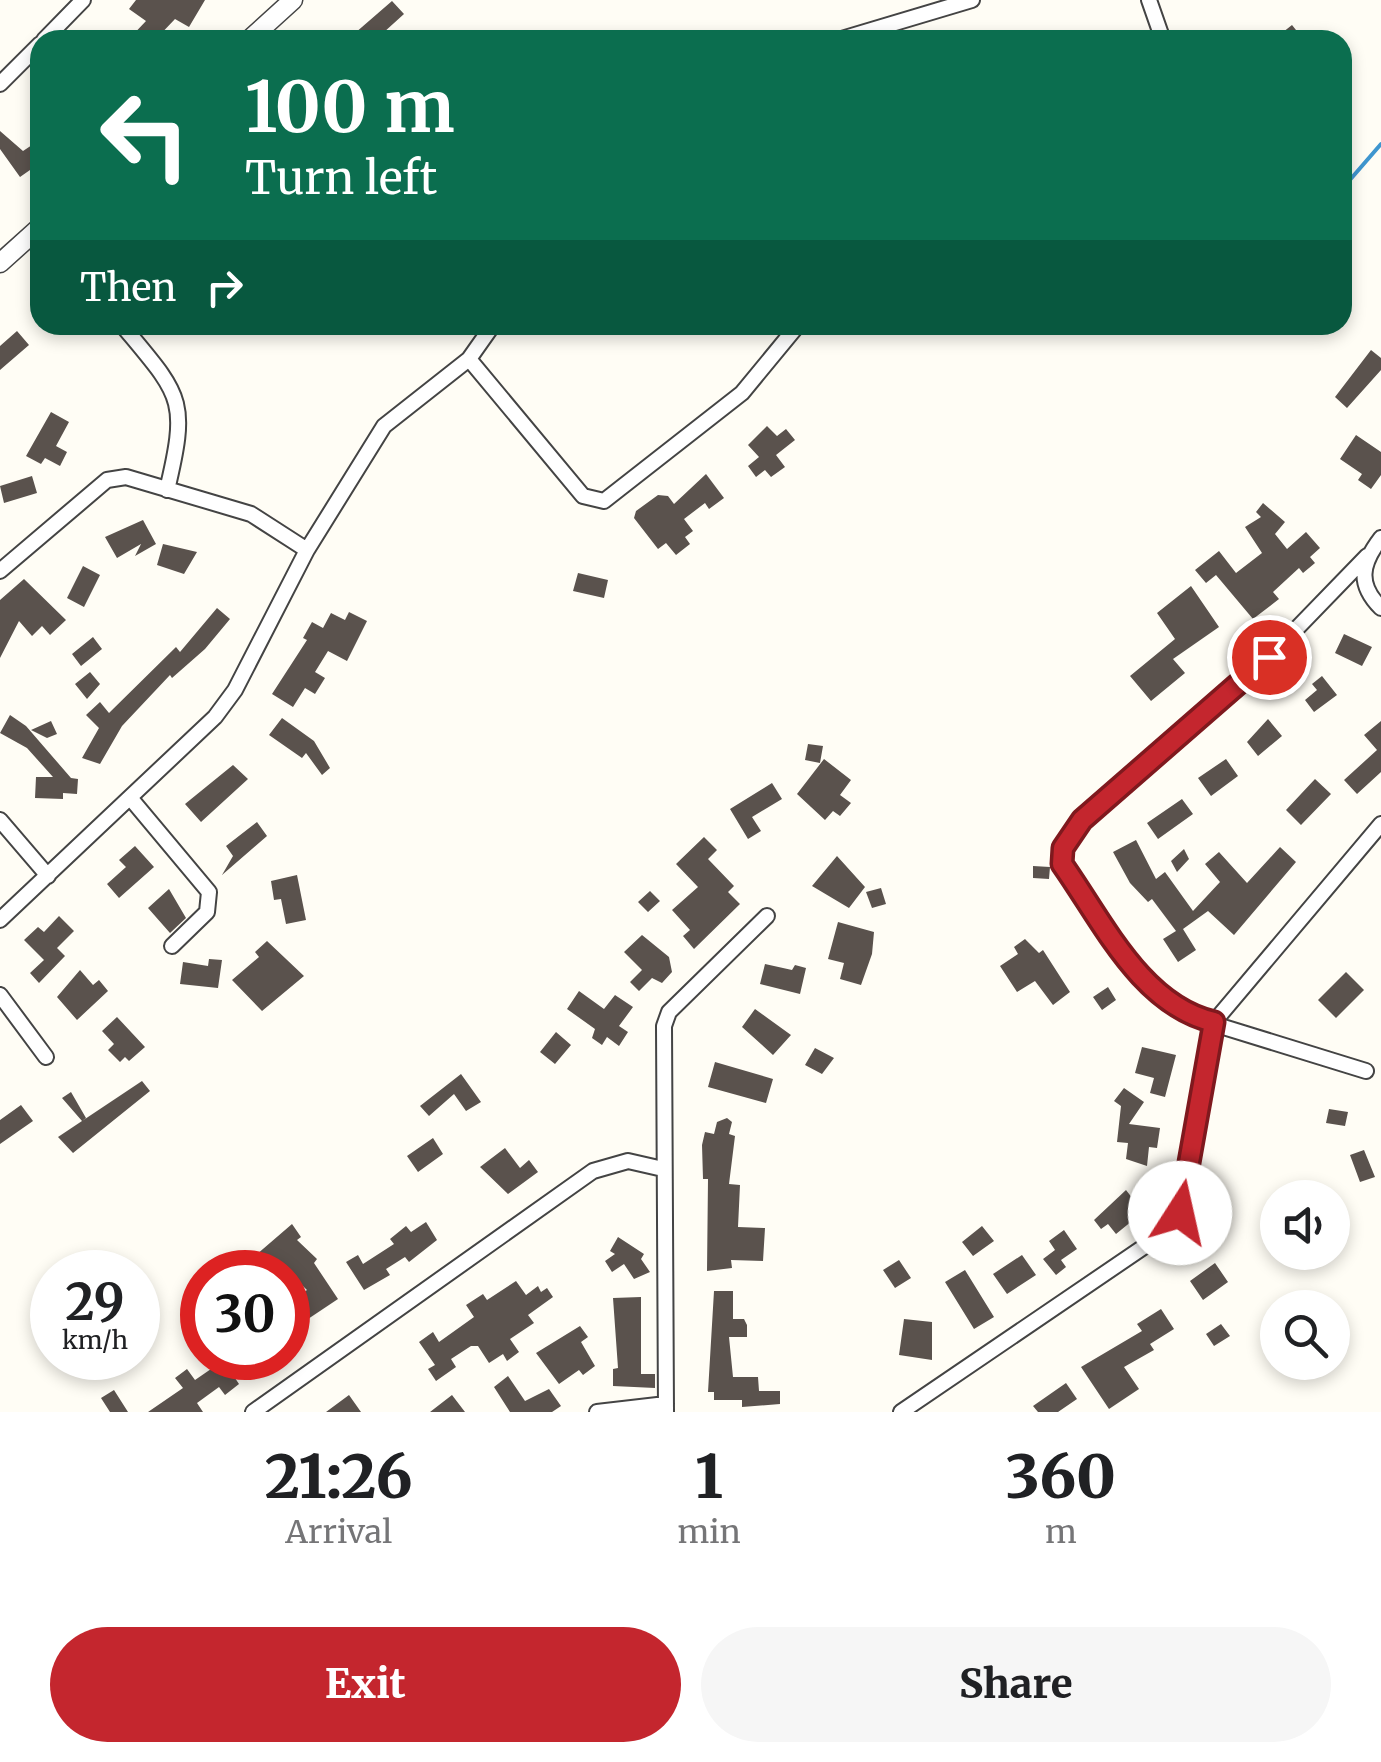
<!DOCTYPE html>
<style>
:root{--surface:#fff;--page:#f6f6f6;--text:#202124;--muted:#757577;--accent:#c4262e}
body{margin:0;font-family:Merriweather,serif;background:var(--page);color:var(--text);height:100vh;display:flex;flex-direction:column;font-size:38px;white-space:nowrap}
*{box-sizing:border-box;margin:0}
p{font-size:32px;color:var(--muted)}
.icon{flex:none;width:55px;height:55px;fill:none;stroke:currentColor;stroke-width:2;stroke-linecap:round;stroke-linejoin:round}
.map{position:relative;height:1412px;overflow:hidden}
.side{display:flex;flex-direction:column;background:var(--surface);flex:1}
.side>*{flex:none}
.hud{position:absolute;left:30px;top:30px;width:1322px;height:305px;border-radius:30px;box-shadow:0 5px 15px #0003;background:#0b6e4f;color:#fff;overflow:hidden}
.buttons{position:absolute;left:1260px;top:1180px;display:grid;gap:20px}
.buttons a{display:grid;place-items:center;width:90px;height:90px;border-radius:50%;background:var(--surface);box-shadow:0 5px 15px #0003;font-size:50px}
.speed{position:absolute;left:30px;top:1250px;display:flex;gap:20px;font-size:50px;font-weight:700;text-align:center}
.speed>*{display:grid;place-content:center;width:130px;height:130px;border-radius:50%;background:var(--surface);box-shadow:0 5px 15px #0003;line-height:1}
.speed small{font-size:25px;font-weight:400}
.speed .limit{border:15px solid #d22;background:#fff;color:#111}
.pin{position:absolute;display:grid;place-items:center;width:85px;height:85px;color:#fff;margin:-42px;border:5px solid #fff;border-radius:50%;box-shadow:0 2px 10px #0007}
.me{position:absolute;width:110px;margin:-55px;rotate:10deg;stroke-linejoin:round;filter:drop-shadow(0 0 8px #0008)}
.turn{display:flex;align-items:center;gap:35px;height:210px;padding:0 50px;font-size:45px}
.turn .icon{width:130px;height:130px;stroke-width:2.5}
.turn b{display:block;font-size:70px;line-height:85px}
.then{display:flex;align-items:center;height:95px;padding:0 50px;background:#0003;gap:20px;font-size:38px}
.eta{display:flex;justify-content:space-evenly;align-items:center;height:170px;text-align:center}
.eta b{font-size:60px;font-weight:800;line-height:70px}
.primary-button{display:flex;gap:20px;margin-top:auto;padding:20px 50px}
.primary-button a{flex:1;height:115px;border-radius:60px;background:var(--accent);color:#fff;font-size:40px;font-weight:800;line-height:115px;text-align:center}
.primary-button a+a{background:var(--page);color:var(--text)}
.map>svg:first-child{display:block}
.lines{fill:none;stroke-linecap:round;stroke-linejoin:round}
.stream{stroke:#3f96cf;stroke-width:4}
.building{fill:#5a524d}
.minor-casing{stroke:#444;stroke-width:18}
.tertiary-casing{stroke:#444;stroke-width:21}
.minor{stroke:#fff;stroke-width:14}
.tertiary{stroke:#fff;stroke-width:18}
.route-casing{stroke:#7f191e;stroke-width:25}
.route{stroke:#c4262e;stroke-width:18}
</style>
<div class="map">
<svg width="1381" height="1412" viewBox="0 0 1381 1412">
<rect width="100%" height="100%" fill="#fffdf5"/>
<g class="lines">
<path class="stream" d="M1342 189 1381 144"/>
</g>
<path class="building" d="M136 0H205L189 27 175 19 155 40H128L146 21 129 9Z
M392 1 404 14 383 33 374 40H347Z
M1292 25 1304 40H1273Z
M0 131 23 151 32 145 40 163 20 177 0 149Z
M17 331 29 345 0 370V346Z
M1371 350 1381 358V370L1347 408 1335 397Z
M51 412 69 422 56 446 67 452 60 466 45 458 41 464 26 456Z
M767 426 777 436 786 429 795 440 776 455 785 467 771 477 765 470 756 477 748 466 759 457 748 445Z
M1356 435 1381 452V475L1371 489 1358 480 1362 474 1340 459Z
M706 474 724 498 709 509 705 503 684 519 693 531 685 537 690 544 676 555 666 543 658 549 634 518 636 511 658 495 668 496 674 504Z
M32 476 37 493 4 503 0 486Z
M1263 503 1285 522 1275 534 1287 549 1306 532 1320 548 1310 557 1315 563 1303 573 1299 568 1273 592 1279 599 1253 619 1216 575 1206 583 1195 570 1219 551 1236 573 1262 553 1245 527 1261 517 1256 512Z
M143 520 156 544 135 556 141 544 117 558 105 537Z
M163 544 197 552 184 574 157 565Z
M83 566 100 575 84 607 67 598Z
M578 573 608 580 604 598 573 591Z
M24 579 66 620 50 635 42 626 32 636 19 621 0 658V600Z
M1191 586 1219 627 1173 659 1185 673 1151 701 1130 676 1175 639 1157 613Z
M217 608 230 619 205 649 172 678 170 675 122 726 100 764 82 758 99 728 86 715 100 702 109 713 176 647 180 652Z
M349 612 367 621 347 661 328 651 315 672 325 678 315 694 305 688 293 707 272 694 307 640 303 638 312 622 323 628 331 613 345 620Z
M1344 634 1372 647 1362 666 1335 653Z
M93 637 102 649 81 666 72 654Z
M90 672 100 684 87 699 75 684Z
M1322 676 1337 695 1314 712 1305 700 1317 690 1312 684Z
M10 715 26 726 71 778 78 779 77 794 63 793V799L35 798 36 777H53L27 748 0 733Z
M282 718 314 741 330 768 322 775 306 753 302 758 269 735Z
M1268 719 1282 736 1258 756 1247 742Z
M51 721 57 734 47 738 31 730Z
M1381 721V772L1357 794 1344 780 1377 750 1364 735Z
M808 744 823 746 820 763 805 760Z
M824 759 851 780 840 795 851 803 840 816 833 811 825 820 797 794Z
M1226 759 1238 776 1211 796 1198 778Z
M233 765 248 779 201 822 185 804Z
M1315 779 1331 794 1301 825 1286 810Z
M772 783 782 799 752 817 761 831 748 839 730 809Z
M1182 799 1193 814 1158 839 1147 823Z
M257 822 267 836 222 875 233 856 226 846Z
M704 837 717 850 708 859 734 886 728 892 740 904 694 949 683 936 690 930 672 910 698 887 676 864Z
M1136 840 1156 879 1165 872 1193 911 1220 882 1205 864 1219 852 1247 883 1280 847 1296 862 1234 935 1208 911 1183 929 1196 950 1178 962 1163 939 1176 931 1152 899 1148 902 1130 883 1113 852Z
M135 846 154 867 119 898 107 884 126 867 119 860Z
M1184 849 1189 859 1177 872 1171 861Z
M837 856 865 887 849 908 812 886Z
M1033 866 1050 867 1049 879 1033 878Z
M297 875 306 920 286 924 281 899 274 900 271 881Z
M881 888 886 904 872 908 866 892Z
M169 889 186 918 170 933 148 908Z
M650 891 660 901 648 912 638 902Z
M59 916 74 931 57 948 65 956 39 983 30 973 44 960 24 940 38 927 44 932Z
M838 922 874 932 872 954 861 985 840 979 844 963 828 959Z
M642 935 669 957 672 972 662 983 652 978 639 991 630 982 642 970 624 952Z
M1025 939 1039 953 1043 950 1070 992 1053 1005 1035 981 1017 992 1000 966 1018 954 1014 947Z
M267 941 304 976 262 1011 232 980 259 957 255 952Z
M209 959 222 960 218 988 180 984 183 962 208 966Z
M765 964 792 970 795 965 806 968 800 994 760 984Z
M80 970 93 985 99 980 108 991 77 1020 57 997Z
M1346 972 1364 990 1336 1018 1318 1000Z
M1108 987 1116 1000 1102 1010 1093 997Z
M579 991 604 1009 615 995 633 1007 619 1026 628 1032 619 1046 607 1037 602 1045 592 1038 595 1029 567 1009Z
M755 1009 791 1035 773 1055 742 1027Z
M117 1017 145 1047 129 1061 125 1057 120 1062 108 1050 114 1044 102 1031Z
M556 1032 571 1045 555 1064 540 1052Z
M1142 1047 1176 1055 1165 1097 1150 1093 1154 1078 1135 1073Z
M815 1048 834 1058 822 1074 805 1065Z
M715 1062 773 1079 766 1103 708 1087Z
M461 1074 481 1102 466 1111 454 1094 429 1116 420 1106Z
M142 1081 150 1091 73 1153 58 1137Z
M1124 1088 1144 1102 1129 1124 1160 1128 1157 1148 1149 1147 1147 1166 1126 1159 1128 1143 1117 1142 1121 1106 1114 1101Z
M71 1092 86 1118 82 1121 62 1098Z
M21 1105 33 1121 0 1144V1120Z
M1329 1109 1348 1112 1345 1126 1326 1123Z
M727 1118 732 1122 729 1134 735 1136 729 1184 740 1185 738 1227 765 1228 763 1261 731 1260 732 1268 707 1271 708 1179H703L702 1145 705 1132 714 1134 717 1122Z
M433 1138 443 1154 418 1172 407 1156Z
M505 1148 520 1168 529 1160 538 1172 508 1194 480 1167Z
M1364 1150 1375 1177 1360 1182 1350 1155Z
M1126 1190 1143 1212 1116 1234 1108 1224 1101 1229 1094 1220Z
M426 1222 437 1240 409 1262 405 1257 386 1269 390 1275 364 1290 346 1262 358 1255 363 1264 394 1244 390 1239 406 1226 411 1232Z
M292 1224 301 1237 297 1240 317 1259 314 1263 338 1299 308 1319 295 1298 307 1290 277 1261 266 1269 256 1255Z
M982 1226 994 1241 973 1256 962 1242Z
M1064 1230 1077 1249 1061 1260 1066 1267 1056 1275 1043 1259 1055 1250 1049 1241Z
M618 1237 644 1254 641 1259 650 1272 634 1279 624 1264 612 1272 605 1261 615 1254 610 1251Z
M1022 1255 1036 1275 1007 1294 993 1274Z
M899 1260 911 1278 895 1288 883 1270Z
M1215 1263 1228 1282 1203 1300 1190 1281Z
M965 1270 994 1317 974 1329 945 1282Z
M516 1281 526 1295 538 1286 541 1292 547 1288 553 1297 528 1315 534 1323 510 1339 519 1352 507 1361 503 1354 489 1363 478 1346H471L451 1359 456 1367 436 1381 428 1369 435 1365 419 1342 433 1332 439 1342 474 1317 466 1305 483 1294 487 1300Z
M714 1291H733V1319H744L747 1325V1337H729L733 1377H758L759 1391H780V1404L742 1407V1400H714V1392H708Z
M641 1297V1374H655V1388L613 1386V1369L618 1368 613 1298Z
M1161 1309 1174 1329 1150 1344 1154 1350 1124 1367 1139 1389 1109 1409 1081 1367 1142 1331 1137 1324Z
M904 1319 932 1322V1360L899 1355Z
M1221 1324 1230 1336 1214 1346 1206 1334Z
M580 1326 588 1337 581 1342 595 1366 583 1375 579 1370 559 1384 536 1353Z
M202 1327V1359L188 1337Z
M227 1358H260L233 1375 239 1384 225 1395 219 1387 197 1403 203 1412H148L183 1388 175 1378 187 1369 195 1380Z
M508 1376 525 1401 549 1389 561 1406 552 1412H510L494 1387Z
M1066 1383 1077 1399 1058 1412H1038L1033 1406Z
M114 1390 128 1412H110L101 1398Z
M349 1395 361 1412H326Z
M452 1395 465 1412H430Z"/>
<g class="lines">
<defs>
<path id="minor" d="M1149 0 1163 40
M44 40 83 0
M838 40 972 0
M0 84 40 44
M122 325C181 396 189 398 167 490
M469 359 583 496 604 501 742 393 798 325
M1381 538C1361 564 1357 584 1381 608
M0 571 107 480 126 477 251 514 307 550
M132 800 209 892 207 912 172 946
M0 820 48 876
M0 920 215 717 235 690 307 550 384 426 469 359 493 325
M0 995 46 1057
M1366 1071 1191 1017C1133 977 1102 921 1063 865 1061 846 1069 832 1082 820L1244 683 1367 556
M253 1412 593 1171 628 1161 663 1169
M597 1412 666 1404
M666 1412 664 1026 669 1012 767 916
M901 1412 1173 1227 1180 1213 1214 1022 1381 824"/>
<path id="tertiary" d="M249 40 293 0
M0 263 40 227"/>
</defs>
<use href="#minor" class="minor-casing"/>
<use href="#tertiary" class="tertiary-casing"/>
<use href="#minor" class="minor"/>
<use href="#tertiary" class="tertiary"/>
</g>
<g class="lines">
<defs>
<path id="route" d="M1180 1213 1214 1022C1141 1005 1103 922 1062 864L1063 848 1082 820 1269 657"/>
</defs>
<use href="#route" class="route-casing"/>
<use href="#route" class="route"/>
</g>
</svg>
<div class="buttons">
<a><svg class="icon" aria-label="sound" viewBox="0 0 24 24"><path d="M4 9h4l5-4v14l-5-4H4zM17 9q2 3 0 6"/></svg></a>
<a><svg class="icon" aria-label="search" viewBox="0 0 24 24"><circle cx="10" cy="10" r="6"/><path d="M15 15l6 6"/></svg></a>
</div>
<div class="speed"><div>29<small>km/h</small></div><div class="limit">30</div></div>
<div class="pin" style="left:1269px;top:657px;background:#d93025"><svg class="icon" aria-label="arrive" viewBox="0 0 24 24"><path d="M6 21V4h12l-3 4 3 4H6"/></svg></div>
<svg class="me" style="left:1180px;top:1213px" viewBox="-20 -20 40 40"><circle r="19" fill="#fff"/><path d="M0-13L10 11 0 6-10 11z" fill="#c4262e"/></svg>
<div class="hud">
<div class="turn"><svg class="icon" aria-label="left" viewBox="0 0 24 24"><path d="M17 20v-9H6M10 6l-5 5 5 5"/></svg><div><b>100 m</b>Turn left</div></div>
<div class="then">Then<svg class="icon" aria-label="right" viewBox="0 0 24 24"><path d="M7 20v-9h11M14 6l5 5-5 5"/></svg></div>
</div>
</div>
<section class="side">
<div class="eta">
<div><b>21:26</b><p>Arrival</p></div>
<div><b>1</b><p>min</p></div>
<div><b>360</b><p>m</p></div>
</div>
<div class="primary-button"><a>Exit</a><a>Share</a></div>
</section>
